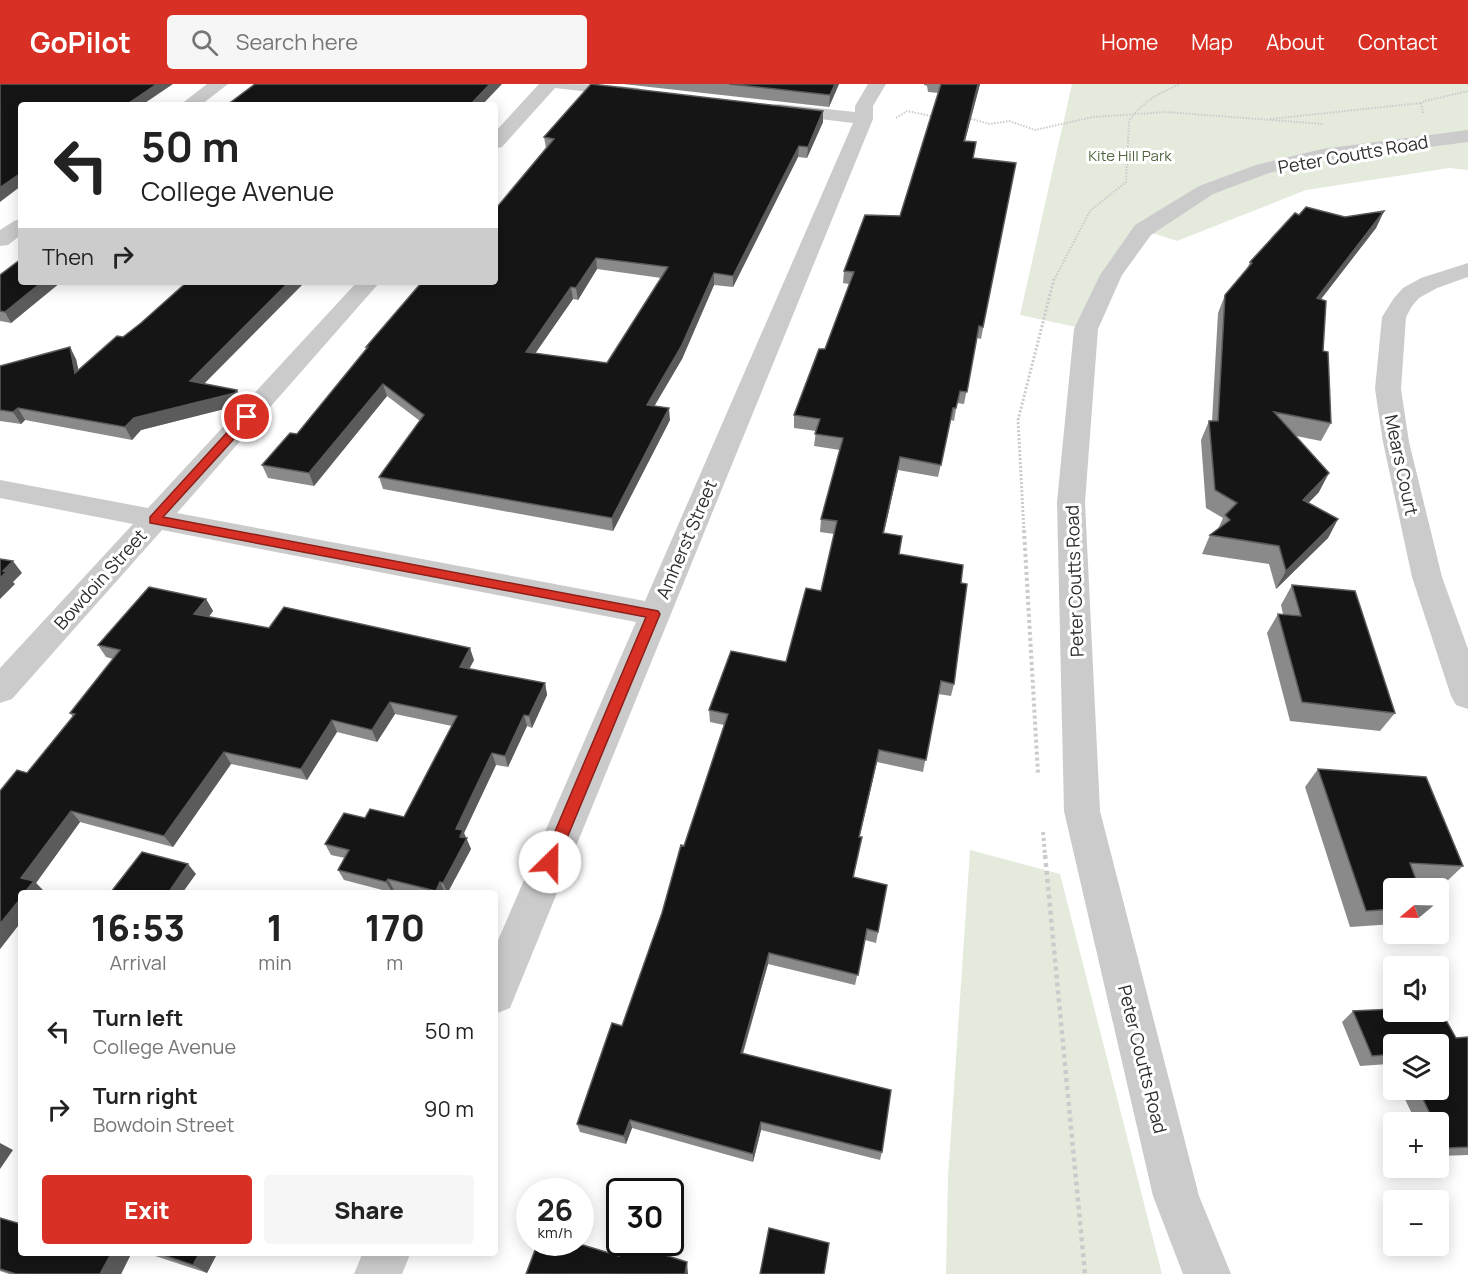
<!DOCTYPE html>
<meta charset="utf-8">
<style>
:root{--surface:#fff;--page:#f6f6f6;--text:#222;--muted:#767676;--accent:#d93025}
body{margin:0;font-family:Manrope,sans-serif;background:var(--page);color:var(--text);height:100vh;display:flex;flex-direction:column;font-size:22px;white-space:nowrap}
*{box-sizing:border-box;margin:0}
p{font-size:20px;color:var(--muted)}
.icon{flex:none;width:33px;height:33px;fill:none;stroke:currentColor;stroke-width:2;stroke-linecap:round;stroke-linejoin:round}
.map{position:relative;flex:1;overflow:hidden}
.drawer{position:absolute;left:18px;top:806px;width:480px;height:366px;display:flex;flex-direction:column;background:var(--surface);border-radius:6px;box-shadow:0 3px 15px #0003}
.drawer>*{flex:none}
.banner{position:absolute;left:18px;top:18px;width:480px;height:183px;border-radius:6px;box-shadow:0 3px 15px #0003;background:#fff;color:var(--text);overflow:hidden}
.needle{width:39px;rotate:251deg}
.fabs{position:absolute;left:1383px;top:794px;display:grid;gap:12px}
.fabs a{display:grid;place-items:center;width:66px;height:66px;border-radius:6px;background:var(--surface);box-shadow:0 3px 15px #0003;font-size:30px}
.speed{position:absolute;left:516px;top:1094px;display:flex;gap:12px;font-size:30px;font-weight:700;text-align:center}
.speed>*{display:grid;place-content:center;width:78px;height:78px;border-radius:50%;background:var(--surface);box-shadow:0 3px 15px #0003;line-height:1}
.speed small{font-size:15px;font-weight:400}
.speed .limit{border:3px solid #111;border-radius:9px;background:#fff;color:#111}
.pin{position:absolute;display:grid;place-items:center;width:51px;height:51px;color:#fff;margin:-26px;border:3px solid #fff;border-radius:50%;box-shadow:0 2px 6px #0007}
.me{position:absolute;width:66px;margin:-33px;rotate:23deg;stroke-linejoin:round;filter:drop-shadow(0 0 4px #0008)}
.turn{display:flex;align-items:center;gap:21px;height:126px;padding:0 24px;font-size:27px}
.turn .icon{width:78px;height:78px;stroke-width:2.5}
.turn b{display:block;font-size:42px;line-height:51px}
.then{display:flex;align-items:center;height:57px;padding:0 24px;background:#0003;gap:12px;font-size:22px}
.eta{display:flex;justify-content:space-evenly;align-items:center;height:102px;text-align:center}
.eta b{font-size:36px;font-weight:800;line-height:42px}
.button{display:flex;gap:12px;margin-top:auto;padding:12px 24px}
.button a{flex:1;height:69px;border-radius:6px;background:var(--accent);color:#fff;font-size:24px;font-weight:800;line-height:69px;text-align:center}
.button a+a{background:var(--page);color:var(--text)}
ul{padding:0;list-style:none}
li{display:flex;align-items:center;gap:18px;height:78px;padding:0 24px}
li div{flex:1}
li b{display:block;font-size:22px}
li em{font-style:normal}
header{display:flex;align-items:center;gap:36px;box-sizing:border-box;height:84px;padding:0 30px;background:var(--accent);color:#fff}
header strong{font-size:28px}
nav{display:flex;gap:33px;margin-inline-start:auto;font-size:21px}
.search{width:420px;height:54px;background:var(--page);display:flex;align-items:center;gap:15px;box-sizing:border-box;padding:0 21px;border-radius:6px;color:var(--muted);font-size:22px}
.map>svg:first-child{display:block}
.green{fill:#e4ebdd}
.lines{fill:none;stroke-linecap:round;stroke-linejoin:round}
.path-far3{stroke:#cbcbcb;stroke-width:2;stroke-dasharray:1.5 1.5;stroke-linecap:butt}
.path-far2{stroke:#cbcbcb;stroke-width:3;stroke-dasharray:2 2;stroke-linecap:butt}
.path-far1{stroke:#cbcbcb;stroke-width:4;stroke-dasharray:3 3;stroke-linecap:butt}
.path{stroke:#cbcbcb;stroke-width:4.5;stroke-dasharray:4 4;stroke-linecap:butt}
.minor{fill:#cbcbcb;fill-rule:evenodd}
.wall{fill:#8a8a8a;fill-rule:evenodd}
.shaded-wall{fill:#5b5b5b}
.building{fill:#151515;stroke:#5b5b5b;stroke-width:1.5;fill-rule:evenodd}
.route{fill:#d93025;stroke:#8d1f18;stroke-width:1.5}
.labels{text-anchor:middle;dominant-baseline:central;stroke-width:6;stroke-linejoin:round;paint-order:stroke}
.far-park-label{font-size:15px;fill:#50673f;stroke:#fff}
.street-label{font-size:18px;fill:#2e2e2e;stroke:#fff}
</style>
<header>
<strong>GoPilot</strong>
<div class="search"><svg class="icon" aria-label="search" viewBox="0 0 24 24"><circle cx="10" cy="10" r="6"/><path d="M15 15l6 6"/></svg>Search here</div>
<nav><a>Home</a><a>Map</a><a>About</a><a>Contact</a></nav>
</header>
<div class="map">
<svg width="1468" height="1190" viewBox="0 0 1468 1190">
<rect width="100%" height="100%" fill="#fff"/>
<path class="green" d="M1072 0H1468V86L1449 84 1306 106 1177 157 1143 146 1086 245 1020 231Z
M970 766 1060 790 1162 1190H946L948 1093Z"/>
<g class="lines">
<path class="path-far3" d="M1423 29 1421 19 1425 17 1468 7
M896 34 907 27 936 33
M968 34 990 40 1009 37 1035 46 1093 33 1166 28 1324 40
M1270 35 1421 19
M1054 196 1090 127 1126 98 1129 37C1141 18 1160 9 1180 0"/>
<path class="path-far2" d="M1024 448 1018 336 1054 195"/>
<path class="path-far1" d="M1024 446 1038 690
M1043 748 1045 772"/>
<path class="path" d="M1045 771 1085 1190"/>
<path class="minor" d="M207 0H228L201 21H180Z
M539 0C572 0 607 0 639 4L642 8 639 12 633 13 555 4 502 63 495 65V48Z
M868 0H886L873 22V35L510 924 495 930V863L636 538 162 446 12 615 0 619V584L133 440 0 414V396L148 424 357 198H380L177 429 645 517 853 39 779 30 773 29 770 25 773 21 779 20 855 28V22Z
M1468 46V58L1322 77 1269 89 1213 110 1151 151 1122 191 1098 245 1085 418 1100 727 1199 1112 1231 1190H1183L1153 1112 1064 727 1057 418 1074 245 1100 191 1135 141 1199 102 1256 81 1322 65Z
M21 135V151L8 161 0 162V146L14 137Z
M1468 179V193L1437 204 1419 214 1412 222 1406 233 1401 305 1409 358 1442 493 1468 565V625L1456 621 1451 612 1412 493 1383 358 1375 305 1382 233 1394 214 1403 204 1421 194Z
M363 1168H411L402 1190H354Z"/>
</g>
<path class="wall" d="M623 0H839L829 23Z
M924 0H980L965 57 973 74 1016 79 981 255 977 254 964 320 957 319 954 337 951 336 938 393 898 386 884 449 899 470 961 499 954 600 951 612 938 610 923 688 877 678 859 753 854 793 887 801 876 859 865 856 855 901 768 880 743 970 882 1068 880 1076 761 1046 753 1078 632 1044 626 1060 580 1048 577 1040 622 942 662 829 724 641 710 638 709 626 786 578 821 507 834 450 820 448 821 435 840 366 814 362 816 347 794 344V331L825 265 849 200 843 199 844 187 900 132 939 9 928 8 927 2 924 1Z
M823 27V38L807 74 798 73 733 203 714 201 682 275 654 322 670 336 613 447 383 405 379 393 420 337 387 312 314 402 268 394 262 381 297 350 367 265 366 263 495 198 498 122 546 64 544 53ZM597 185 661 194 607 279 535 269 573 215 578 216Z
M1384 127 1376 144 1321 215 1323 267 1331 339 1321 357 1296 352 1319 408 1308 419 1338 435 1328 454 1276 505 1269 480 1202 470 1210 451 1218 445 1223 434 1206 424 1201 356 1209 337H1212L1218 229 1225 211 1247 185 1250 178 1345 133Z
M0 191 21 198H61L11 239 0 237Z
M76 275 78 286 204 300 237 306 243 318 240 321 141 346 132 356 25 336 21 340 0 337V282Z
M1292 501 1395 629 1380 647 1290 637 1267 549 1278 530H1283L1281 521Z
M206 515 213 527 209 533 269 544 474 576 469 585 545 599 547 611 532 644 527 642 508 683 496 681 464 749 471 765 448 808H406L394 806 392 808H390L344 796 338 786 345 774 331 771 325 760 365 734 404 733 452 642 395 630 377 658 337 648 307 696 231 680 173 763 80 738 36 799 44 808H21V838L0 865V707L27 689 73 633 70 629 113 575 106 573 98 561Z
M1318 685 1463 782 1445 799 1416 797 1394 804V840L1350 843 1305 703Z
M1353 927 1456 954 1468 953V1071L1438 1072V1038H1416L1400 1005H1438L1394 960V991L1388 980 1360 982 1342 938Z
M0 1134 21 1168H132L121 1190H9L0 1187Z
M143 1168H218L207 1189Z"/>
<path class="shaded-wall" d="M157 0H173L142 21H126Z
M490 0H502L482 21H470Z
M835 0H839L829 23 830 11Z
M978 0H980L962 68 964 57Z
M823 27V38L807 74 808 63Z
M799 62 798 73 733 203V192Z
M21 89V102L0 118V105L1 103Z
M1384 127 1376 144 1308 232 1317 214Z
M596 174 597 185 578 216 576 204Z
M714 189V201L682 275 648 333 647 321Z
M42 198H61L11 239 5 228Z
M289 198H305L195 309 190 297Z
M571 203 573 215 528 280 526 268Z
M70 263 76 275 82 301 75 289Z
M383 300 387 312 314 402 309 389Z
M237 306 243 318 240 321 141 346 132 356 125 343 134 334Z
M18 324 25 336 21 340 13 328Z
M669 324 670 336 613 447 612 434Z
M900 373 898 386 881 461 883 449Z
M1329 389 1319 408 1293 435 1303 416Z
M1338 435 1328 454 1276 505 1286 487Z
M13 477 22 489 13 498 15 500 0 515V494L3 487Z
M206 515 213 527 201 542 194 530Z
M470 564 474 576 464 595 460 583Z
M545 599 547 611 532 644 529 632Z
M390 618 395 630 377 658 372 646Z
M524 631 527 642 508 683 505 672Z
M332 636 337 648 307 696 301 685Z
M879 666 877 678 857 764 859 753Z
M224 668 231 680 173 763 164 752Z
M492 669 496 681 464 749 471 765 448 808H447L443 799 456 745Z
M71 727 80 738 36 799 45 808H25L21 794Z
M188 780 196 790 183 808H169Z
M388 795 394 806 392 808 386 798Z
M440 798 445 808H437L436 807Z
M21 814V838L0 865V840Z
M769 869 768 880 740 978 741 969Z
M630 1036 632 1044 626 1060 624 1052Z
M761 1038V1046L753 1078V1070Z
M0 1059 13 1066 0 1085Z
M112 1168H132L121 1190H100Z
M200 1168H218L207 1189 193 1181Z
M687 1178 688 1190H685Z"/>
<path class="building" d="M0 0H157L126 21H21V89L1 103H3L0 105Z
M255 0H490L470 21H227Z
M591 0 823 27 808 63 799 62 733 192 714 189 681 263 647 321 669 324 612 434 379 393 424 331 383 300 309 389 262 381 290 349 297 350 368 263H366L422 198H495V121L498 122 554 55 544 53ZM596 174 668 183 607 279 526 268 571 203 576 204Z
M729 0H835L830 11Z
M941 0H978L964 57 976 58 973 74 1016 79 983 243 979 242 967 308 960 307 956 324H953L941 381 900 373 883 449 902 452 899 470 963 481 961 499 967 500 954 600 941 597 926 676 879 666 859 753H862L853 793 887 801 878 848 867 845 858 891 769 869 741 969 891 1006 882 1068 761 1038 753 1070 630 1036 624 1052 577 1040 612 939 622 942 662 829 681 761 684 762 728 630 709 626 731 567 786 578 806 504 821 507 837 437 821 435 843 354 815 350 820 335 794 331 819 265H825L854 188 844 187 865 131 900 132Z
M1306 123 1345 133 1384 127 1317 214 1326 217 1323 267 1328 268 1331 339 1274 328 1329 389 1303 416 1338 435 1286 487 1279 462 1210 451 1230 436 1225 431 1237 419 1215 406 1209 337H1218L1225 211 1252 179 1250 178 1295 129 1299 131Z
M21 175V198H42L5 228 0 227V191Z
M187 198H289L190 297 237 306 235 309 134 334 125 343 18 324 13 328 0 326V282L70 263 75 289 117 252 123 253 141 239Z
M0 475 13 477 3 487 6 488 0 494Z
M1292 501 1355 507 1395 629 1302 618 1278 530 1301 532Z
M149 503 206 515 194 530 269 544 284 523 470 564 460 583 545 599 529 632 524 631 505 672 492 669 456 745 463 746 460 753 467 754 443 799 440 798 436 807 388 795 386 798 338 786 349 766 325 760 344 729 365 734 370 725 404 733 457 632 390 618 372 646 332 636 301 685 224 668 164 752 71 727 21 794 34 797 25 808H21V814L0 840V707L17 686 27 689 75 630 70 629 120 566 98 561Z
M1318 685 1426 693 1463 782 1410 779 1419 804H1394V825L1366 827Z
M142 768 188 780 169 808H111Z
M1438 922 1456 954 1468 953V1063L1447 1064 1438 1048V1038H1434L1418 1005H1438V960H1394V970L1372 972 1353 927 1394 925V927H1438Z
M0 1134 21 1140V1168H112L100 1190H16L0 1185Z
M769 1144 829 1159 824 1190H760Z
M538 1158H573L619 1172 624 1158 687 1178 685 1190H526Z
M154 1168H200L193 1181Z"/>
<path class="route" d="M247 330 252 333 251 336 163 433 658 527 660 530 555 783 550 785 544 783 542 778 646 533 150 439V433L243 331Z"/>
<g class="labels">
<g class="far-park-label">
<text x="1130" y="71">Kite Hill Park</text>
</g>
<g class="street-label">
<text transform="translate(1353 70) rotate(-10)">Peter Coutts Road</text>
<text transform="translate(1402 381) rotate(78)">Mears Court</text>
<text transform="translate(686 455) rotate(-67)">Amherst Street</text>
<text transform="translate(100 495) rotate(-48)">Bowdoin Street</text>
<text transform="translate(1074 497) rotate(-92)">Peter Coutts Road</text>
<text transform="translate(1143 975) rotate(76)">Peter Coutts Road</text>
</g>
</g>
</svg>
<div class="fabs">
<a><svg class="needle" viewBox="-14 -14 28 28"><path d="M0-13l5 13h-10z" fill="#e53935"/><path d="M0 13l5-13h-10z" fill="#767676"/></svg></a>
<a><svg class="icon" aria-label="sound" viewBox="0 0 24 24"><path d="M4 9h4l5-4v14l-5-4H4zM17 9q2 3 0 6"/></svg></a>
<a><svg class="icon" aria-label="layers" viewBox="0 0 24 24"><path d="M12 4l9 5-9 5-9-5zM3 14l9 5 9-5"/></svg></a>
<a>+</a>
<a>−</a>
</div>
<div class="speed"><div>26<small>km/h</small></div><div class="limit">30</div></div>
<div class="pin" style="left:247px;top:333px;background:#d93025"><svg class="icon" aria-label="arrive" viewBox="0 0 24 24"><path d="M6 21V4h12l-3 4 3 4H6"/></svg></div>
<svg class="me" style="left:550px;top:778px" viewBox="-20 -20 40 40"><circle r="19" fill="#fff"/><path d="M0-13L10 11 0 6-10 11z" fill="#d93025"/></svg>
<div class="banner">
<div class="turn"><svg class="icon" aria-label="left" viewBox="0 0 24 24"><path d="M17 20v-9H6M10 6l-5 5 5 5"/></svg><div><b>50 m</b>College Avenue</div></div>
<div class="then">Then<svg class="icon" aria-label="right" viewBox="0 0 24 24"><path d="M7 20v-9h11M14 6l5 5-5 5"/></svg></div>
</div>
<section class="drawer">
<div class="eta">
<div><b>16:53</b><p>Arrival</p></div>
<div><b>1</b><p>min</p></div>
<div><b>170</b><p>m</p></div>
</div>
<ul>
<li><svg class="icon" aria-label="left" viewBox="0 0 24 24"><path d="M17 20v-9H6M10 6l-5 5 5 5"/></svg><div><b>Turn left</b><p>College Avenue</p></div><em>50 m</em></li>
<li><svg class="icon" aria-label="right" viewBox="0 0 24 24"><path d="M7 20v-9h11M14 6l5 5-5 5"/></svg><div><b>Turn right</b><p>Bowdoin Street</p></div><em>90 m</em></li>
</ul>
<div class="button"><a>Exit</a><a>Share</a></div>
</section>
</div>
